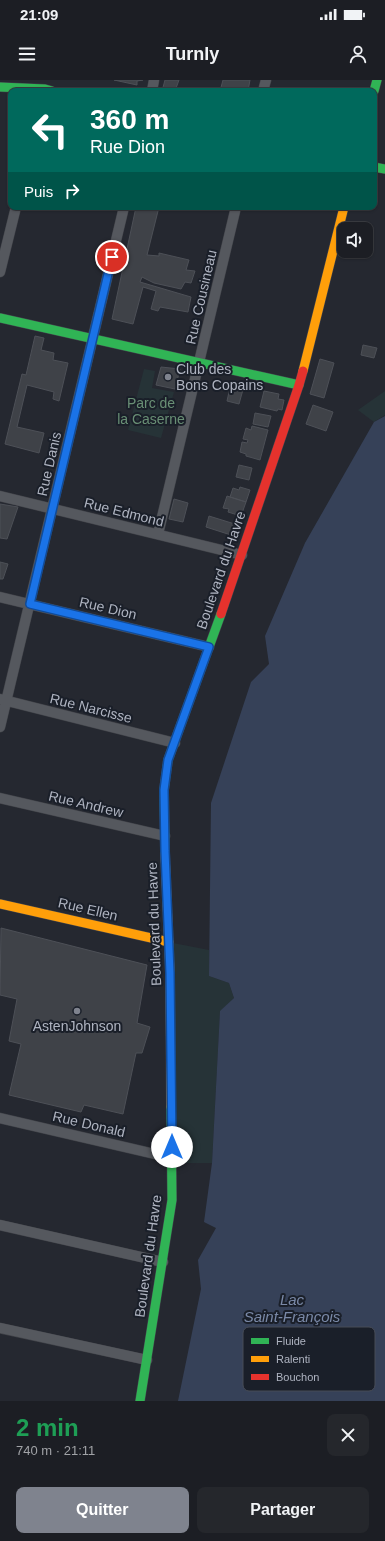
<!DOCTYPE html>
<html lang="fr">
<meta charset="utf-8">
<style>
:root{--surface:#1c1e24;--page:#25272c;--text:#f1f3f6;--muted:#a0a2a6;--line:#3a3c41;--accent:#7f838e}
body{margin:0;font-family:Helvetica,sans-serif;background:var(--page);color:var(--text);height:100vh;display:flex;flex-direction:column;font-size:15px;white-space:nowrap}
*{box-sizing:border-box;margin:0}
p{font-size:13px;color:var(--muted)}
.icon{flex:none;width:22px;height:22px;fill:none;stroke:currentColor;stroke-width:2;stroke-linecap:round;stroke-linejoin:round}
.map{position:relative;height:1321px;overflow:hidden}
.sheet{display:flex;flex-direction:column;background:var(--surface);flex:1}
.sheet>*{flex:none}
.top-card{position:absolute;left:8px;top:8px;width:369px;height:122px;border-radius:8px;box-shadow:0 1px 3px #0004,0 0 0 1px var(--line);background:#00695c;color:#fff;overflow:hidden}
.controls{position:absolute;left:337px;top:142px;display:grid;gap:8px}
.controls a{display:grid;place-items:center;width:36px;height:36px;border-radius:8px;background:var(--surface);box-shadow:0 1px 3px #0004,0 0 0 1px var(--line);font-size:20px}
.pin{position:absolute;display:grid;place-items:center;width:34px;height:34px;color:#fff;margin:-17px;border:2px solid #fff;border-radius:50%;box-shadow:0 1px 4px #0007}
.me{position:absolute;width:44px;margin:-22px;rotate:0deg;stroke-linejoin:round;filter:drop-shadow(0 0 3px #0008)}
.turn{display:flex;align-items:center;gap:14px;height:84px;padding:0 16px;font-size:18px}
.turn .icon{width:52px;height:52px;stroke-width:2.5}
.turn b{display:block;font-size:28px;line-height:34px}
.then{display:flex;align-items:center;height:38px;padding:0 16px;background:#0003;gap:8px;font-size:15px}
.round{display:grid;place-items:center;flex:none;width:42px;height:42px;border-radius:8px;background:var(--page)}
.summary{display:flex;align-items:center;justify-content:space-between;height:68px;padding:0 16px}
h1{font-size:24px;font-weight:600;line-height:30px;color:#1e9e55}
.primary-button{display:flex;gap:8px;margin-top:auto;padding:8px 16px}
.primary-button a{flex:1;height:46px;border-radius:8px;background:var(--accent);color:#fff;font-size:16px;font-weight:600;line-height:46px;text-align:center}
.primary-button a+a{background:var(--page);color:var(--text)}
.status{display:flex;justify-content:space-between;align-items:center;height:28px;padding:0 20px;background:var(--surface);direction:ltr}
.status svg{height:11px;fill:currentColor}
header{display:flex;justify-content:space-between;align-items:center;height:52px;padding:0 16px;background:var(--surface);font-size:18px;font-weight:600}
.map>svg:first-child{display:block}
.green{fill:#263337}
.water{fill:#364158}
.building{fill:#3f4248;stroke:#4d5057}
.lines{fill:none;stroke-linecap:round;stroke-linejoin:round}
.street-casing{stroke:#414349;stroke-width:11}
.fast-casing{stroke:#43454d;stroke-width:10}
.slow-casing{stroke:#43454d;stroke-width:10}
.jam-casing{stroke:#43454d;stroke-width:10}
.street{stroke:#55585e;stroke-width:10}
.fast{stroke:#30b455;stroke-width:9}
.slow{stroke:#ff9f0a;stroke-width:9}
.jam{stroke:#e5322d;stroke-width:9}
.route-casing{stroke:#114b97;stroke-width:10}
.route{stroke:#1a73e8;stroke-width:7}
.poi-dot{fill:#7f838e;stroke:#1a1f29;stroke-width:1.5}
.labels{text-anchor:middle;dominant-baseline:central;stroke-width:4;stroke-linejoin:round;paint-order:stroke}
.street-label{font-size:14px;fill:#afb4c1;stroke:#1a1f29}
.poi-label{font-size:14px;fill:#afb4c1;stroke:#1a1f29;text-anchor:start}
.park-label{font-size:14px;fill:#698f75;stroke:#1a1f29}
.water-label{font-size:15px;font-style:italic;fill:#7a89a7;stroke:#1a1f29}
.key{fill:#1a1f29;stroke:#474c57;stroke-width:1}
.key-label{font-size:11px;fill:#afb4c1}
</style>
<div class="status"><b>21:09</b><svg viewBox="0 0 49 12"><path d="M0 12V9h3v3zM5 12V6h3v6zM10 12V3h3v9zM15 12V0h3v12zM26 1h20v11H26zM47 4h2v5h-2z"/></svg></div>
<header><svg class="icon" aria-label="menu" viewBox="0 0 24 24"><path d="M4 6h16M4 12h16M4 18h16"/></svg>Turnly<svg class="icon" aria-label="person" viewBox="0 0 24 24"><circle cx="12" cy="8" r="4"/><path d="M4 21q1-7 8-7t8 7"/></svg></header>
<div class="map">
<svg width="385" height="1321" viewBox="0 0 385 1321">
<rect width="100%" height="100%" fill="#252830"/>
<path class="green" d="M144 289 155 291 152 308 174 312 161 358 128 350Z
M385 311V335L374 342 358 330Z
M173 863 209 870V896L229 903 234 918 220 932 212 1083H177Z"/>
<path class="water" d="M385 336V1321H178L201 1209 198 1180 216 1148 204 1142 212 1083 220 931 234 918 229 903 209 896 211 723 251 602 269 584 265 556 305 463 374 342Z"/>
<path class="building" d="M114 0H143L137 1V5Z
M165 0H179L175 11H162Z
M223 0H250L248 11H220Z
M136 127H159L147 175 159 176V173L189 180 186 190 195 191 191 203 185 202 181 209 154 203 142 197 140 202 191 217 188 232 160 227 158 231 151 229 156 211 143 207 133 244 112 239Z
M35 256 44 258 41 270 54 273 53 280 68 283 59 321 53 319 54 312 27 305 17 347 44 353 39 373 5 364 22 294 26 295Z
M363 265 377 268 374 278 361 275Z
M320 279 334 283 324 318 310 314Z
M161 287 180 289 175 309 156 305Z
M231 303 244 306 239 324 227 321Z
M264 311 279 314 278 319 284 320 282 330 278 329 277 331 260 327Z
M313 325 333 332 326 351 306 344Z
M255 333 271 336 268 347 253 344Z
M252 346 268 350 260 380 246 376V374L240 372 242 362 247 363 248 360 243 359 246 348 251 350Z
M239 385 252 388 249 400 236 397Z
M240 407 250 410 246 422 230 417 233 408 239 410Z
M227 416 246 422 241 436 228 432 229 429 223 428Z
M174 419 188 423 183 442 169 439Z
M0 424 18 427 7 459 0 458Z
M209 436 238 445 234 456 206 447Z
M0 482 8 484 3 499H0Z
M1 848 147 885 137 943 150 947 142 973H136L123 1034 84 1025 81 1032 9 1015 21 964 9 961 17 919 0 915Z"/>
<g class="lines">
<defs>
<path id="street" d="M152 11 154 0
M263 11 266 0
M0 192 16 127
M0 416 242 475
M158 454 236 127
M0 517 209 567
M0 619 175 663
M0 647 124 127
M0 718 165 756
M0 1038 172 1078
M0 1145 163 1182
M0 1248 147 1280"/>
<path id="fast" d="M0 7 45 9 52 11
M374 11 377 0
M374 87 385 89
M0 238 299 305
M165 772 164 710 168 680 221 534
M140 1321 172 1120 171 1027"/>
<path id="slow" d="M303 291 344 127
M165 772 170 893 171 1027
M0 824 169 862"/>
<path id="jam" d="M221 534 299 305 303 291"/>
</defs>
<use href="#street" class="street-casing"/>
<use href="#fast" class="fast-casing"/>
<use href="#slow" class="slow-casing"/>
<use href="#jam" class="jam-casing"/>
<use href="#street" class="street"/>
<use href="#fast" class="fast"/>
<use href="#slow" class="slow"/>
<use href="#jam" class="jam"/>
</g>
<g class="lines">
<defs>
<path id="route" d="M112 177 30 524 209 567 168 680 164 710 165 771 170 893 172 1067"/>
</defs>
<use href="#route" class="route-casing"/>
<use href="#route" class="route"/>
</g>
<g class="poi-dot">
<circle cx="168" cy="297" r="4"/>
<circle cx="77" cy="931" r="4"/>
</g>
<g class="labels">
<g class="street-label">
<text transform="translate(201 217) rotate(-77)">Rue Cousineau</text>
<text transform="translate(49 384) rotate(-77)">Rue Danis</text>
<text transform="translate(124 432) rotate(14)">Rue Edmond</text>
<text transform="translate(221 490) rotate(-71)">Boulevard du Havre</text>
<text transform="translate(108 528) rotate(13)">Rue Dion</text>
<text transform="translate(91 628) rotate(14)">Rue Narcisse</text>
<text transform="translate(86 724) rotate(13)">Rue Andrew</text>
<text transform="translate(88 829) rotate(13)">Rue Ellen</text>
<text transform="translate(154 844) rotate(-92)">Boulevard du Havre</text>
<text transform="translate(89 1044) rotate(13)">Rue Donald</text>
<text transform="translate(148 1176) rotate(-82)">Boulevard du Havre</text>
</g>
<g class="poi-label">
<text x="176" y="289">Club des<tspan x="176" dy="16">Bons Copains</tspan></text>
<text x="77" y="946" text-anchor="middle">AstenJohnson</text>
</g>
<g class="park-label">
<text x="151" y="323">Parc de<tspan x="151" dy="16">la Caserne</tspan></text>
</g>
<g class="water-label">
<text x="292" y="1219">Lac<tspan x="292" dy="17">Saint-François</tspan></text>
</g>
</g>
<rect x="243" y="1247" width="132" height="64" rx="6" class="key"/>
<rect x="251" y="1258" width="18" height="6" fill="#30b455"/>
<rect x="251" y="1276" width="18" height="6" fill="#ff9f0a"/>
<rect x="251" y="1294" width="18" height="6" fill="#e5322d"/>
<g class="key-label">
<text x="276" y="1265">Fluide</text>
<text x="276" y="1283">Ralenti</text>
<text x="276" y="1301">Bouchon</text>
</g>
</svg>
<div class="controls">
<a><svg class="icon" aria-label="sound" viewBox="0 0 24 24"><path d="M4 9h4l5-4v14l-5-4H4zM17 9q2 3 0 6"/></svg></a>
</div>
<div class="pin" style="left:112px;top:177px;background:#d93025"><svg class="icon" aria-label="arrive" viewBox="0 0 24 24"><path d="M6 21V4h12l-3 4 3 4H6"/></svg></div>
<svg class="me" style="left:172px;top:1067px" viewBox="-20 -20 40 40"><circle r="19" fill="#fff"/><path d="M0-13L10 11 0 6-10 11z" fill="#1a73e8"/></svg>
<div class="top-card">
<div class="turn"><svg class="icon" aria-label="left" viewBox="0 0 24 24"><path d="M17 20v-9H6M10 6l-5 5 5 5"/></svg><div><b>360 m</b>Rue Dion</div></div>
<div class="then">Puis<svg class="icon" aria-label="right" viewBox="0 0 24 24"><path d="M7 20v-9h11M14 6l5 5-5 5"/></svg></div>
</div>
</div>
<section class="sheet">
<div class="summary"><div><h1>2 min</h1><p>740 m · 21:11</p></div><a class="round"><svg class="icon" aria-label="close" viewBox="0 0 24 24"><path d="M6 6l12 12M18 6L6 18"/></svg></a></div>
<div class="primary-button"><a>Quitter</a><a>Partager</a></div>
</section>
